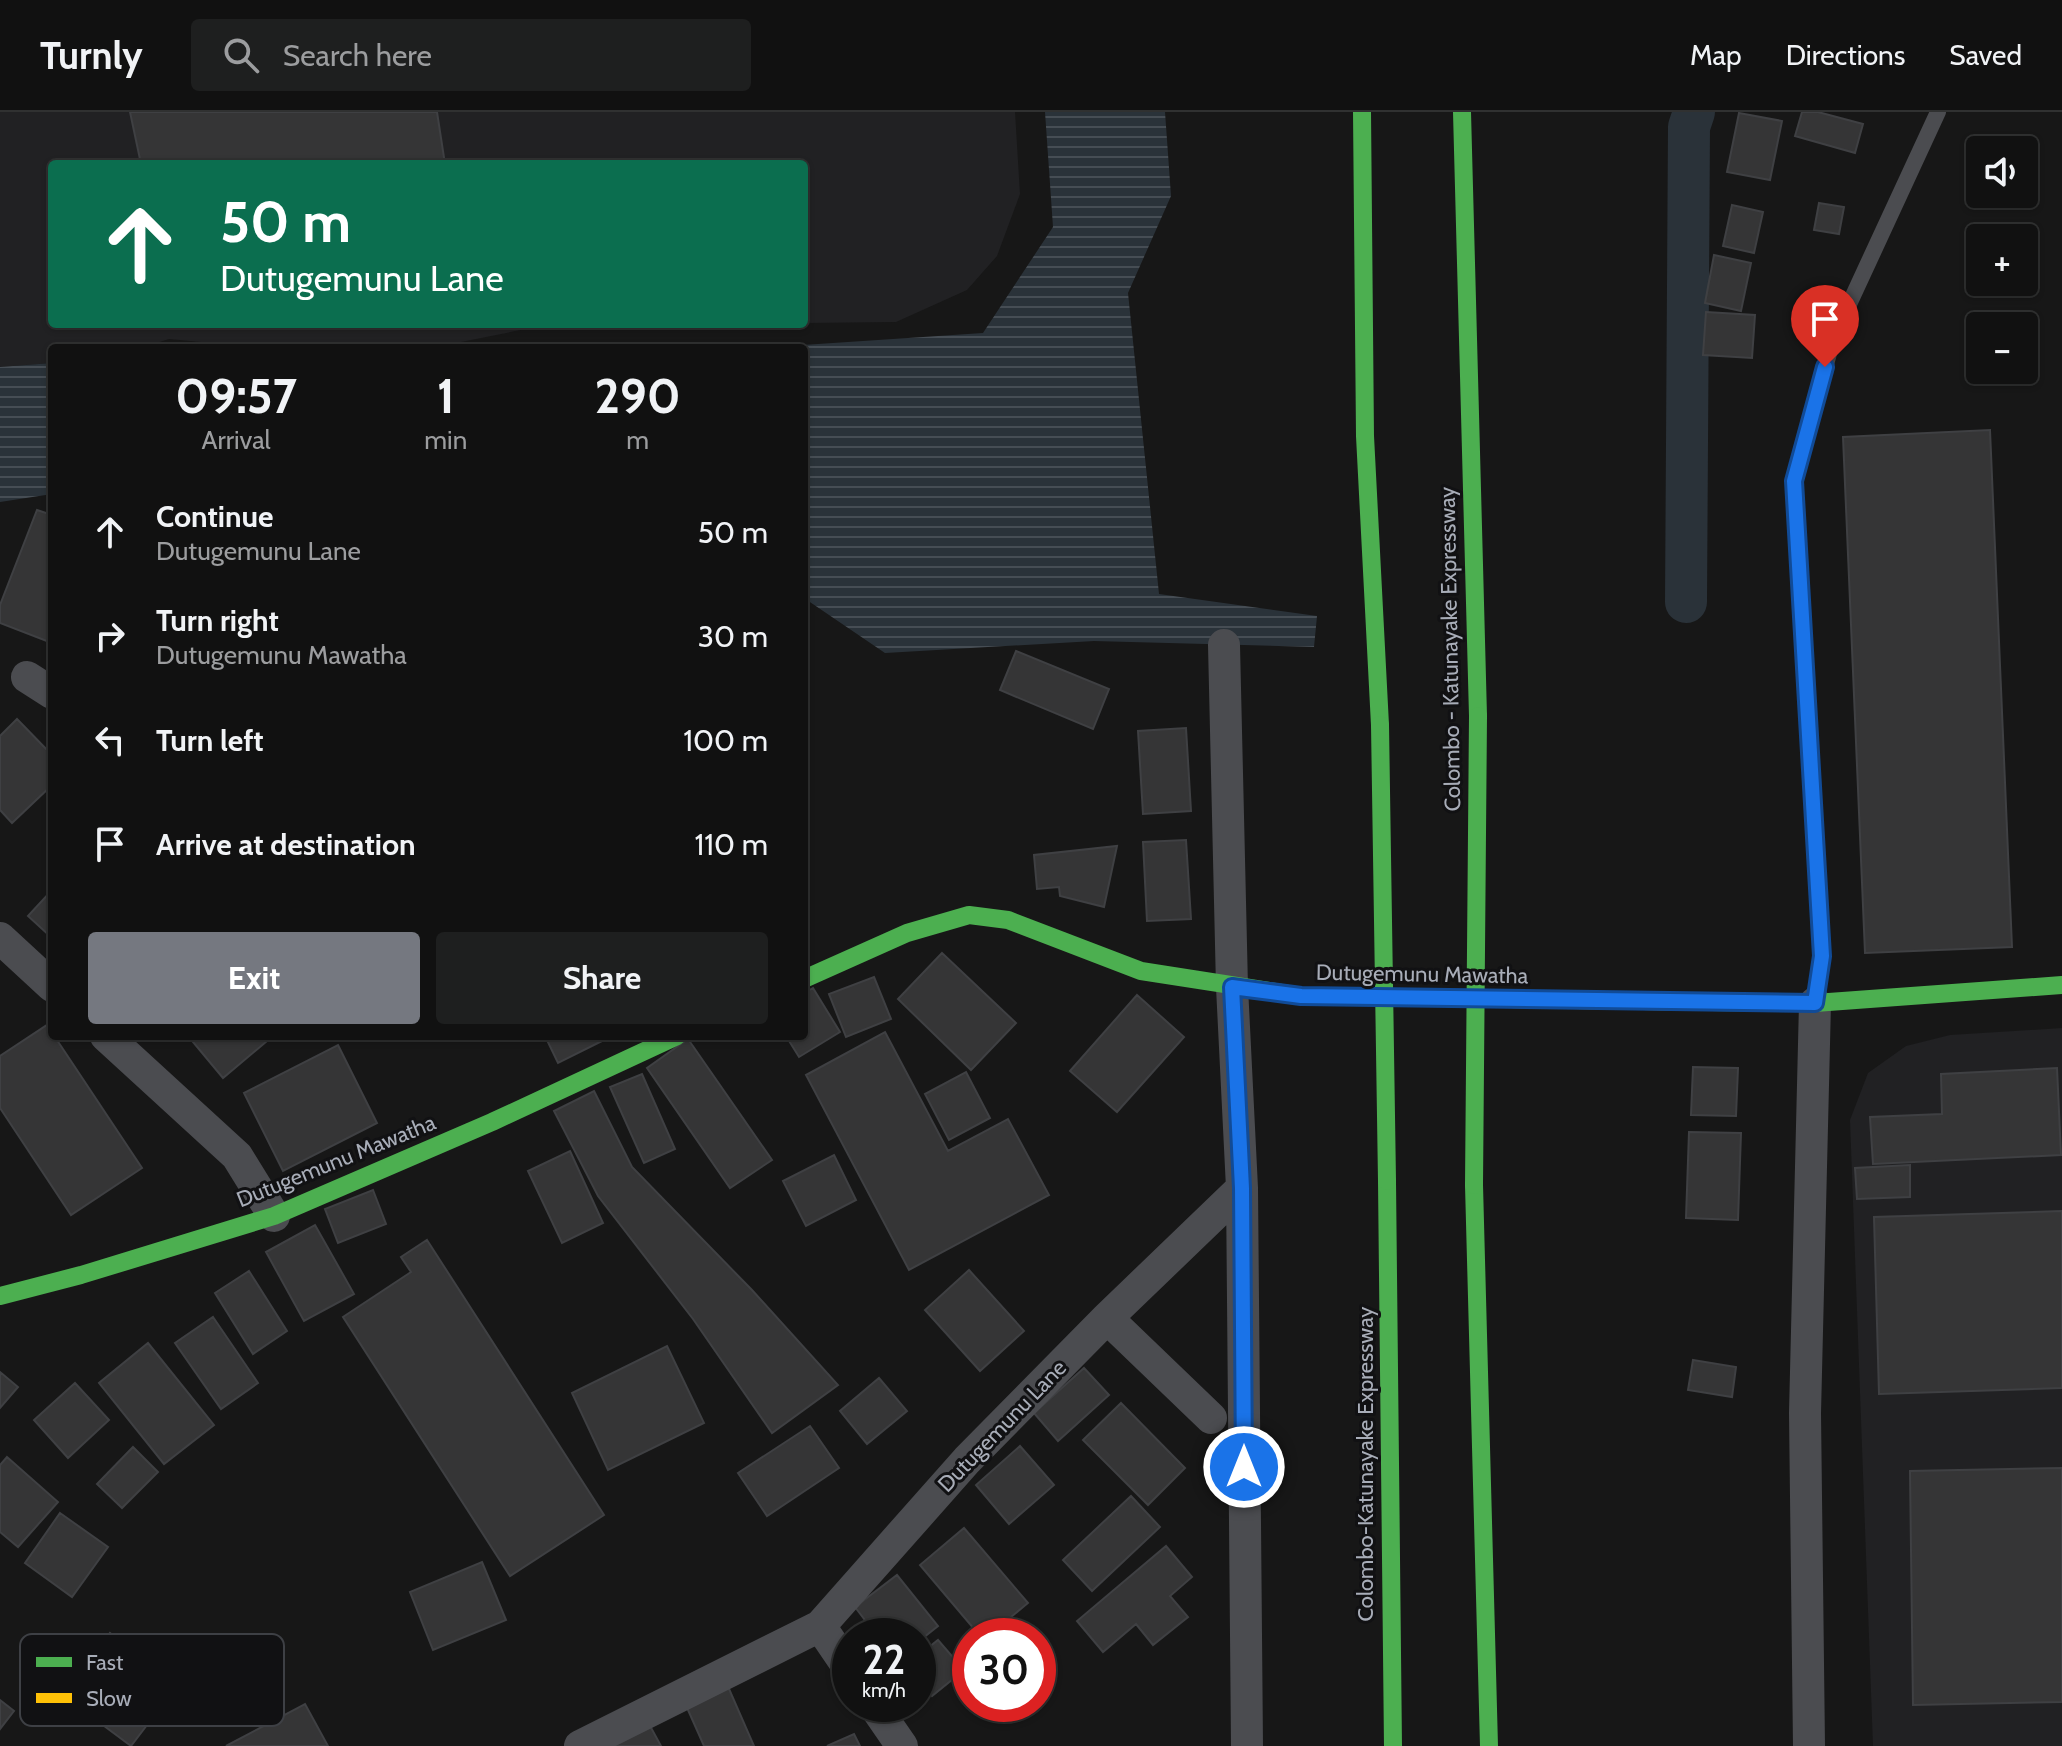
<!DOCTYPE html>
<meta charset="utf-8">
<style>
:root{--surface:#111;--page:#1e1f1f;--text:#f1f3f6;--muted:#9c9d9f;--line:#303131;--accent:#757880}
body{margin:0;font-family:Cabin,sans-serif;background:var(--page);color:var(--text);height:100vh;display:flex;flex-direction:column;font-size:30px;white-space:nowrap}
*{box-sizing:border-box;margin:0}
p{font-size:26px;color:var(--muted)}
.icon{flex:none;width:44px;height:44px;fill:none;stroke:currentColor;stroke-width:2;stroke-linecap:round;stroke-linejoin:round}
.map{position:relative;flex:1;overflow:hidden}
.drawer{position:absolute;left:48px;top:232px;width:760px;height:696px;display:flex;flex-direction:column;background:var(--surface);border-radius:8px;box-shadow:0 2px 6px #0004,0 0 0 2px var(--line)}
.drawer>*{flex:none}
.banner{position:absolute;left:48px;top:48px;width:760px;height:168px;border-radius:8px;box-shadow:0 2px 6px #0004,0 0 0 2px var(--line);background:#0b6e4f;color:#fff;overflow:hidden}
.controls{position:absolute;left:1966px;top:24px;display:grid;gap:16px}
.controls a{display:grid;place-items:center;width:72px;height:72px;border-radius:8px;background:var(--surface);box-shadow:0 2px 6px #0004,0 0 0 2px var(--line);font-size:40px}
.speed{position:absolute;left:832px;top:1506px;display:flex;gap:16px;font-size:40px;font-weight:700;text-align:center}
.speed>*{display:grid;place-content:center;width:104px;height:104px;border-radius:50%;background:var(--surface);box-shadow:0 2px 6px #0004,0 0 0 2px var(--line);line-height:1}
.speed small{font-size:20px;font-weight:400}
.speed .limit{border:12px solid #d22;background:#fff;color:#111}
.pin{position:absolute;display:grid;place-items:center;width:68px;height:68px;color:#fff;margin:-82px -34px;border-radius:50% 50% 50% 0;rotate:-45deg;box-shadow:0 0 8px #0007}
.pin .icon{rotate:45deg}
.me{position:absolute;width:88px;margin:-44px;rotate:0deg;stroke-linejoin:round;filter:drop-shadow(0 0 6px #0008)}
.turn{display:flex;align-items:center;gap:28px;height:168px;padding:0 40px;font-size:36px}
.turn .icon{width:104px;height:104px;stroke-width:2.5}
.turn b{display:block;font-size:56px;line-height:68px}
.eta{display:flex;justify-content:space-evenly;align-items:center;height:136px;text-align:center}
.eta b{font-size:48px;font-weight:800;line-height:56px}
.button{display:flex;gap:16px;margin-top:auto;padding:16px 40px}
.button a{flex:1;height:92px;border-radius:8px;background:var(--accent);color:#fff;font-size:32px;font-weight:800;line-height:92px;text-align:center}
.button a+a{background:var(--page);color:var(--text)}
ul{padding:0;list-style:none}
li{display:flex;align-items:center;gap:24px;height:104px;padding:0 40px}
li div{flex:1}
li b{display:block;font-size:30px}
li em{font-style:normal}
header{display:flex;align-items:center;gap:48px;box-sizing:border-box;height:112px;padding:0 40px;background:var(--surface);border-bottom:2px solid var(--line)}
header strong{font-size:38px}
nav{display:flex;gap:44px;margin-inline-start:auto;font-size:28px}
.search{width:560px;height:72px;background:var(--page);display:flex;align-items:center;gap:20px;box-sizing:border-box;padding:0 28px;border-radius:8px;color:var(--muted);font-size:30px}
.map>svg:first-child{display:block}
.built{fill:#212123}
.water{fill:url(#water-rules)}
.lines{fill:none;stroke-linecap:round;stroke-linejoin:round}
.canal{stroke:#2a3239;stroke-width:42}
.building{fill:#353536;stroke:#3f4043;stroke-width:2}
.lane{stroke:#4b4c50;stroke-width:16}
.street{stroke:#4b4c50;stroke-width:32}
.fast{stroke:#4caf50;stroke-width:18}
.slow{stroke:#ffc107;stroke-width:18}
.fast-bridge{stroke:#4caf50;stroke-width:18}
.route-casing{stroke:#114b97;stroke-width:20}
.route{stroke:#1a73e8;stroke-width:14}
.labels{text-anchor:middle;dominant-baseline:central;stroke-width:6;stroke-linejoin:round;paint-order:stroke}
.street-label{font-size:22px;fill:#a8adb8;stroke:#111113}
.key{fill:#111113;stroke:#3e4045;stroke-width:2}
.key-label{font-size:22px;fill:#a8adb8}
</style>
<header>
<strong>Turnly</strong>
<div class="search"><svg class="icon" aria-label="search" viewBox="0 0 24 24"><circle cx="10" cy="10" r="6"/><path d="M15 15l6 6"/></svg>Search here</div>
<nav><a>Map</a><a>Directions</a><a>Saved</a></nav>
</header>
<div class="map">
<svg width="2062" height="1634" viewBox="0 0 2062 1634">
<defs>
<pattern id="water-rules" width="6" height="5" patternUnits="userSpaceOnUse" patternTransform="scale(2)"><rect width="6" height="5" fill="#2a3239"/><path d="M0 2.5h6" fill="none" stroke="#464d54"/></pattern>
</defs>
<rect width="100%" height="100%" fill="#171717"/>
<path class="built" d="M0 0H1015L1020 82 997 144 967 178 896 210 804 211V52H52V212H761L536 215 431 236H265L169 227 141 236H52V251L0 255Z
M2062 916V1634H1873L1850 1008 1868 961 1906 934 1950 923Z"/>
<path class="water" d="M1045 0H1165L1171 84 1128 181 1159 482 1317 504 1314 535 1094 529 885 541 804 486V236H760L983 221 1053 115Z
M52 251V382L0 390V255Z"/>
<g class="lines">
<path class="canal" d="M1686 490 1689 15 1694 0"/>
</g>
<path class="building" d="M130 0H437L445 52H141Z
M1802 0H1818L1863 12 1855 41 1795 24Z
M1739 1 1782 9 1770 68 1727 60Z
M1819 91 1844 95 1839 122 1814 118Z
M1732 93 1763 100 1754 141 1723 134Z
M1714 143 1751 151 1741 199 1705 191Z
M1706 200 1755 203 1752 246 1703 243Z
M1990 318 2012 835 1865 841 1843 325Z
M37 398 52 403V531L0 511V493Z
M1016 539 1109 577 1093 617 1000 578Z
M17 607 52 643V673L12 711 0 698V624Z
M1186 616 1191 699 1143 702 1138 619Z
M1186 728 1191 807 1147 809 1143 730Z
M1117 734 1104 795 1060 784 1059 775 1037 777 1034 743Z
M52 778V826L28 804Z
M942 841 1016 911 971 958 898 887Z
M874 865 891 907 846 925 829 882Z
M813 876 840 920 799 945 786 924H804V881Z
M1137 883 1184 925 1117 1000 1070 959Z
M47 913 142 1056 71 1103 0 996V944Z
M885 920 948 1039 1008 1007 1049 1083 909 1158 806 963Z
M188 924H273L223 966Z
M545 924H612L558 951Z
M688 927 772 1048 730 1076 647 956Z
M338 933 377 1011 283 1059 244 981Z
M1693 955 1738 956 1736 1004 1691 1003Z
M2057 956 2061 1043 1873 1052 1870 1005 1942 1002 1941 962Z
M966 960 990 1006 949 1028 925 982Z
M642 962 675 1037 644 1051 610 975Z
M594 979 632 1055 752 1178 838 1273 772 1321 693 1207 598 1084 554 999Z
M1689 1020 1741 1021 1738 1108 1686 1106Z
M570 1039 603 1111 562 1131 528 1059Z
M834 1043 856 1088 806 1114 783 1069Z
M1910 1053V1085L1857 1087 1855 1056Z
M373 1078 386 1112 338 1131 325 1097Z
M2062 1099V1276L1879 1282 1874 1105Z
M315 1113 354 1182 304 1209 266 1140Z
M427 1128 604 1403 510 1464 343 1205 411 1160 401 1145Z
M969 1158 1024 1219 980 1259 925 1198Z
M249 1159 287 1219 253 1242 215 1181Z
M213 1205 258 1271 221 1297 175 1231Z
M148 1231 214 1313 164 1352 99 1271Z
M667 1234 704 1311 608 1358 572 1281Z
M1693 1248 1736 1255 1732 1285 1688 1278Z
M1084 1256 1109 1283 1058 1329 1034 1301Z
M0 1260 18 1275 0 1296Z
M879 1266 907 1299 867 1332 840 1299Z
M75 1271 109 1308 68 1346 34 1308Z
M1121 1291 1185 1356 1148 1393 1083 1328Z
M810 1314 839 1356 767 1404 738 1361Z
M1020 1334 1054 1373 1009 1412 976 1373Z
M133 1335 158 1360 122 1396 97 1372Z
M7 1345 58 1390 18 1435 0 1420V1353Z
M2062 1356V1590L1913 1593 1910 1359Z
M1131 1384 1160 1415 1092 1479 1063 1448Z
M60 1401 108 1435 72 1485 25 1451Z
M964 1416 1028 1491 988 1524H980L920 1453Z
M1166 1434 1192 1465 1170 1484 1188 1505 1153 1533 1136 1512 1103 1540 1077 1509Z
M482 1450 506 1508 433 1538 410 1480Z
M897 1463 938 1514 918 1530V1524H877L855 1495Z
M110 1521 179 1571 131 1634 64 1584Z
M938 1528 964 1558 932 1584 918 1566V1544Z
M726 1570 754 1634H704L684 1589Z
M0 1588 14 1599 0 1617Z
M305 1592 328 1634H226Z
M649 1612 661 1634H606Z
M854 1622 860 1634H827Z"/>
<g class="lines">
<path class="lane" d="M1816 889 1822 844 1794 369 1833 227 1938 0"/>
<path class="street" d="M27 565 52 581
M0 826 52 874
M106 924 237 1044 274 1104
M1242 1076 1247 1634
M1107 1206 1211 1306
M820 1514 850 1558
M873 1592 902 1634
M580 1634 820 1514 967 1348 1107 1206 1242 1076 1232 875 1224 533
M1809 1634 1805 1301 1815 891"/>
<path class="fast" d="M1362 0 1365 324 1380 613
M1462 0 1478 604
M804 867 907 821 969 803 1008 808 1141 859 1301 884 1381 885
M1711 890 1815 891 2062 873
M1387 1069 1393 1634
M1474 1073 1489 1634
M0 1184 81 1163 274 1104 492 1010 677 924"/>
<path class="slow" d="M1381 885 1711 890"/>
<path class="fast-bridge" d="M1380 613 1387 1069
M1474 1073 1478 604"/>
</g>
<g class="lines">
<defs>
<path id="route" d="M1244 1355 1242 1076 1232 875 1301 884 1815 891 1822 844 1794 369 1825 255"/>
</defs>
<use href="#route" class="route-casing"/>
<use href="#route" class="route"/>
</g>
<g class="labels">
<g class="street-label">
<text transform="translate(1450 537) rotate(-91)">Colombo - Katunayake Expressway</text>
<text transform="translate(1422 862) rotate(1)">Dutugemunu Mawatha</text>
<text transform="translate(336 1049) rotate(-22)">Dutugemunu Mawatha</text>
<text transform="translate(1002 1314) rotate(-46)">Dutugemunu Lane</text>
<text transform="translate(1365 1352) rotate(-90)">Colombo-Katunayake Expressway</text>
</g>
</g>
<rect x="20" y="1522" width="264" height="92" rx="12" class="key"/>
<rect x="36" y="1545" width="36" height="10" fill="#4caf50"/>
<rect x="36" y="1581" width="36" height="10" fill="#ffc107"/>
<g class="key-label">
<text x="86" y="1558">Fast</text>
<text x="86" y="1594">Slow</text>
</g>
</svg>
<div class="controls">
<a><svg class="icon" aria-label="sound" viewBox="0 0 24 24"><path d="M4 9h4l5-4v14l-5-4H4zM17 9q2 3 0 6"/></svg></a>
<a>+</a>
<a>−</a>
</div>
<div class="speed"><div>22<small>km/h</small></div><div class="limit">30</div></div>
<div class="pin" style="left:1825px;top:255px;background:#d93025"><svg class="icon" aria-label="arrive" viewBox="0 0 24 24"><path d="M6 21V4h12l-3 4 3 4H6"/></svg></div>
<svg class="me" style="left:1244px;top:1355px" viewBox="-20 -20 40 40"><circle r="17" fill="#1a73e8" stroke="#fff" stroke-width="3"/><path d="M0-11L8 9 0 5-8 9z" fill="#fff"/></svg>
<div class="banner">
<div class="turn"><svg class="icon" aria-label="ahead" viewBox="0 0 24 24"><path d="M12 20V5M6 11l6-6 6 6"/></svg><div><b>50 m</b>Dutugemunu Lane</div></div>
</div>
<section class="drawer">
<div class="eta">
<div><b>09:57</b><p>Arrival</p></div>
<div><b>1</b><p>min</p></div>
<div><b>290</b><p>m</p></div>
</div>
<ul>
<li><svg class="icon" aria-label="ahead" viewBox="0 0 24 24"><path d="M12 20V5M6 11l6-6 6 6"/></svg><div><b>Continue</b><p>Dutugemunu Lane</p></div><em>50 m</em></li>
<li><svg class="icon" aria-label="right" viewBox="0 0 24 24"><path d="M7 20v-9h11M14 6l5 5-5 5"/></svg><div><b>Turn right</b><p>Dutugemunu Mawatha</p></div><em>30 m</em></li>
<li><svg class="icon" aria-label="left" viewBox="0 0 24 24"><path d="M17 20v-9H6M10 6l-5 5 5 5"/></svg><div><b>Turn left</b></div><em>100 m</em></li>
<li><svg class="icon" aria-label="arrive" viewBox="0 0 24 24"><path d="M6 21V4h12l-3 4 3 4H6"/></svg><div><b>Arrive at destination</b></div><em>110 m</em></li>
</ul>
<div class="button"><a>Exit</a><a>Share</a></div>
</section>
</div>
